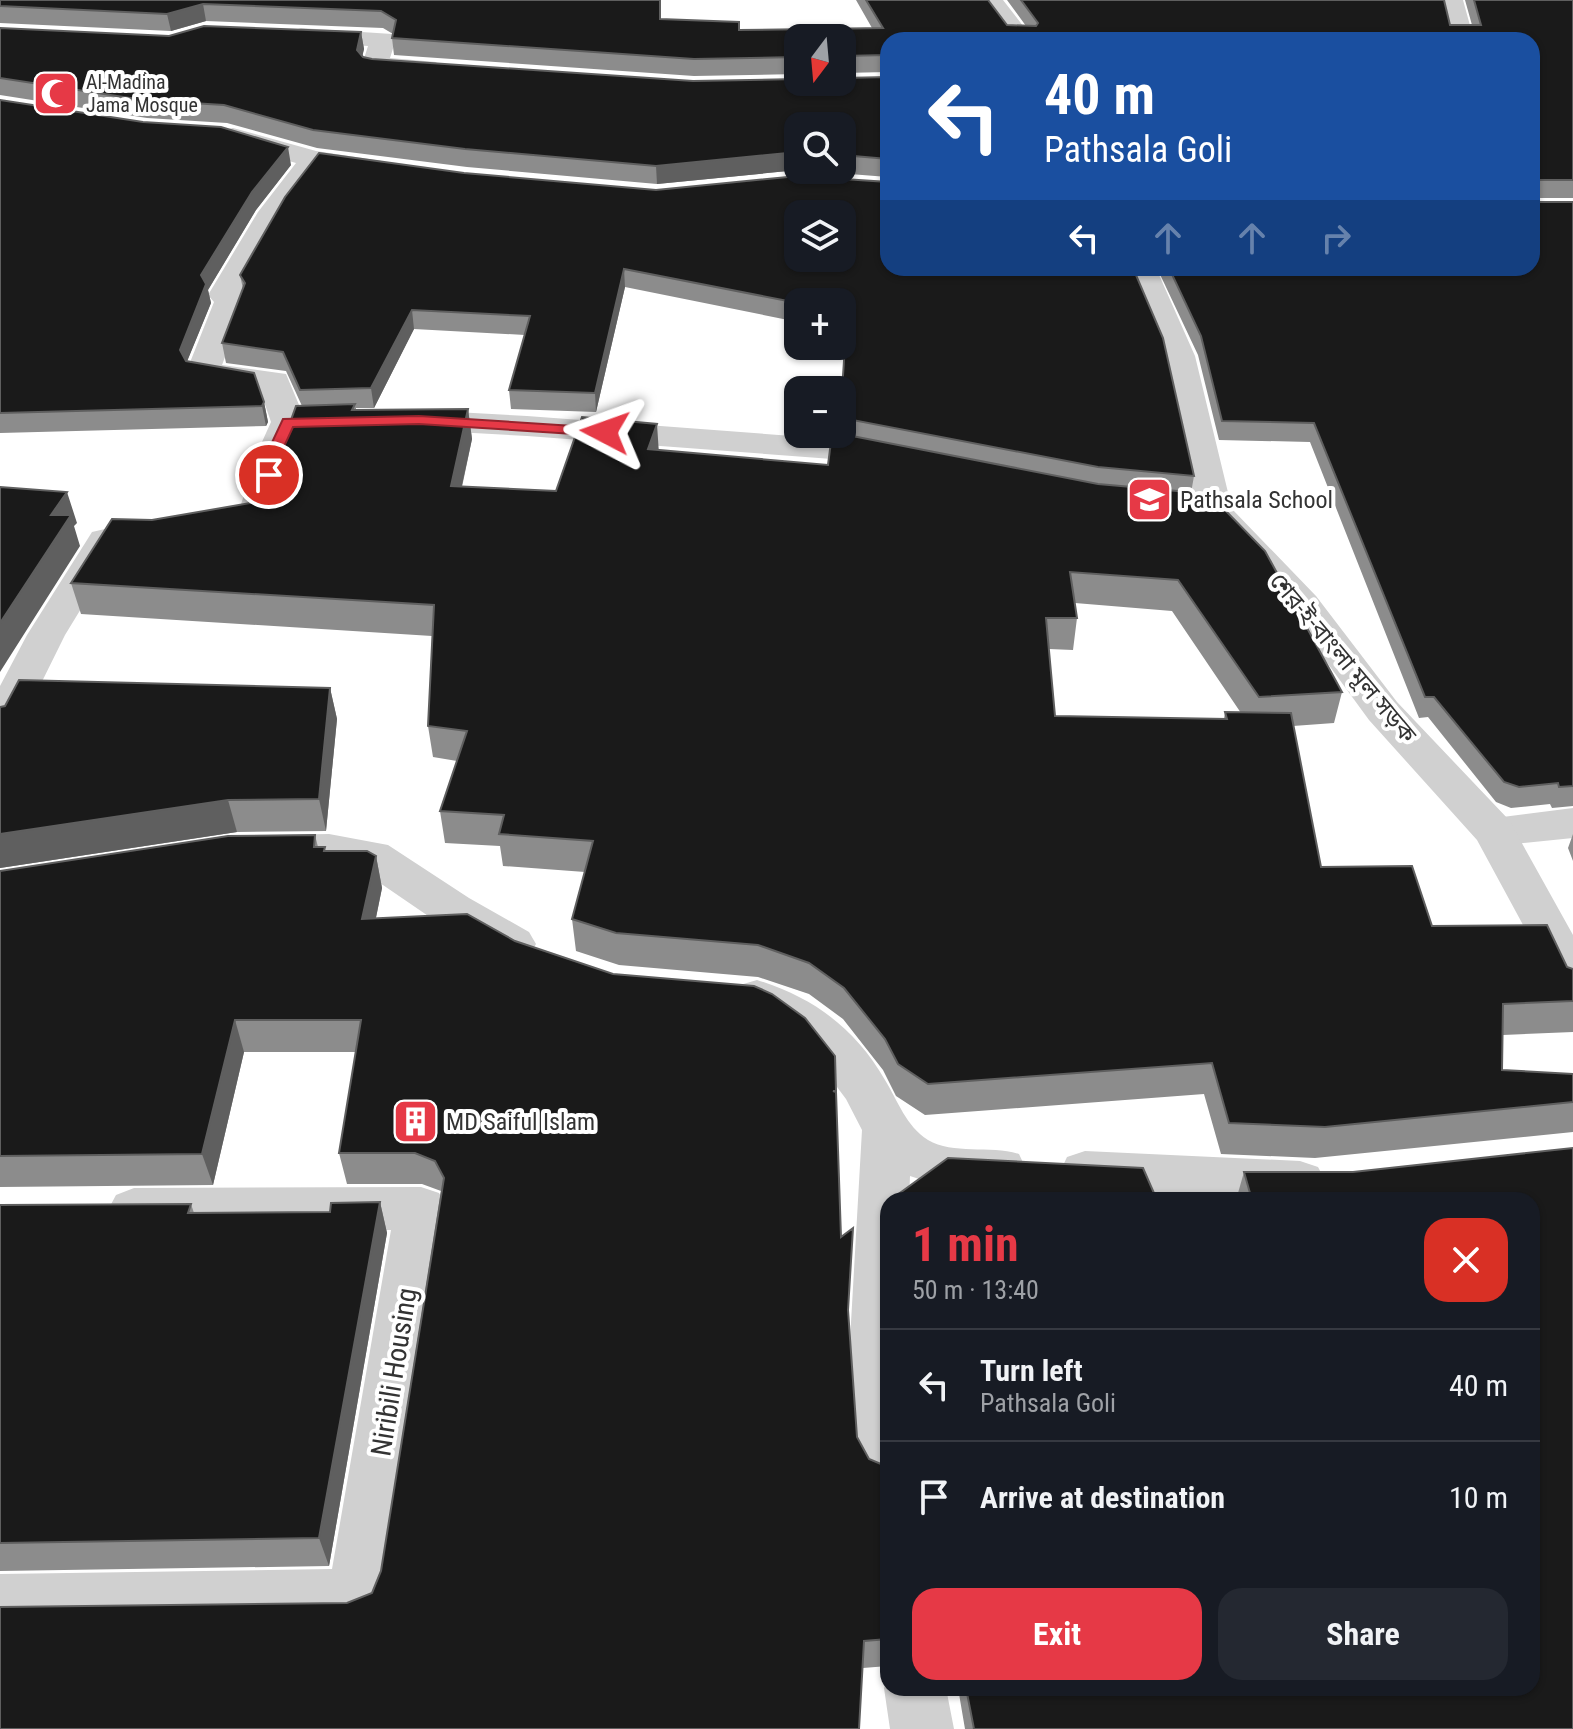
<!DOCTYPE html>
<meta charset="utf-8">
<style>
:root{--surface:#171b24;--page:#242831;--text:#f1f3f6;--muted:#9ea1a6;--line:#363941;--accent:#e63946}
body{margin:0;font-family:"Roboto Condensed","Noto Sans Bengali",sans-serif;background:var(--page);color:var(--text);height:100vh;display:flex;flex-direction:column;font-size:30px;white-space:nowrap}
*{box-sizing:border-box;margin:0}
p{font-size:26px;color:var(--muted)}
.icon{flex:none;width:44px;height:44px;fill:none;stroke:currentColor;stroke-width:2;stroke-linecap:round;stroke-linejoin:round}
.map{position:relative;flex:1;overflow:hidden}
.drawer{position:absolute;left:880px;top:1192px;width:660px;height:504px;display:flex;flex-direction:column;background:var(--surface);border-radius:24px;box-shadow:0 2px 6px #0004}
.drawer>*{flex:none}
.banner{position:absolute;left:880px;top:32px;width:660px;height:244px;border-radius:24px;box-shadow:0 2px 6px #0004;background:#1a4fa0;color:#fff;overflow:hidden}
.needle{width:52px;rotate:196deg}
.controls{position:absolute;left:784px;top:24px;display:grid;gap:16px}
.controls a{display:grid;place-items:center;width:72px;height:72px;border-radius:16px;background:var(--surface);box-shadow:0 2px 6px #0004;font-size:40px}
.pin{position:absolute;display:grid;place-items:center;width:68px;height:68px;color:#fff;margin:-34px;border:4px solid #fff;border-radius:50%;box-shadow:0 2px 8px #0007}
.me{position:absolute;width:88px;margin:-44px;rotate:274deg;stroke-linejoin:round;filter:drop-shadow(0 0 6px #0008)}
.turn{display:flex;align-items:center;gap:28px;height:168px;padding:0 32px;font-size:36px}
.turn .icon{width:104px;height:104px;stroke-width:2.5}
.turn b{display:block;font-size:56px;line-height:68px}
.lanes{display:flex;align-items:center;height:76px;padding:0 32px;background:#0003;justify-content:center;gap:40px;direction:ltr}
.lanes .off{opacity:.35}
.round{display:grid;place-items:center;flex:none;width:84px;height:84px;border-radius:24px;background:var(--page)}
.overview{display:flex;align-items:center;justify-content:space-between;height:136px;padding:0 32px}
h1{font-size:48px;font-weight:700;line-height:60px;color:var(--accent)}
.action{display:flex;gap:16px;margin-top:auto;padding:16px 32px}
.action a{flex:1;height:92px;border-radius:24px;background:var(--accent);color:#fff;font-size:32px;font-weight:700;line-height:92px;text-align:center}
.action a+a{background:var(--page);color:var(--text)}
ul{padding:0;list-style:none}
li{display:flex;align-items:center;gap:24px;height:112px;padding:0 32px;border-top:2px solid var(--line)}
li div{flex:1}
li b{display:block;font-size:30px}
li em{font-style:normal}
.map>svg:first-child{display:block}
.lines{fill:none;stroke-linecap:round;stroke-linejoin:round}
.minor{fill:#d0d0d0;fill-rule:evenodd}
.tertiary{fill:#d0d0d0;fill-rule:evenodd}
.wall{fill:#8c8c8c;fill-rule:evenodd}
.shaded-wall{fill:#5f5f5f}
.building{fill:#1a1a1a;stroke:#5f5f5f;stroke-width:2;fill-rule:evenodd}
.route{fill:#e63946;stroke:#96252e;stroke-width:2}
.labels{text-anchor:middle;dominant-baseline:central;stroke-width:8;stroke-linejoin:round;paint-order:stroke}
.far-poi-label{font-size:20px;fill:#333;stroke:#fff;text-anchor:start}
.poi-label{font-size:24px;fill:#333;stroke:#fff;text-anchor:start}
.street-label{font-size:24px;fill:#333;stroke:#fff}
.near-street-label{font-size:28px;fill:#333;stroke:#fff}
</style>
<div class="map">
<svg width="1573" height="1729" viewBox="0 0 1573 1729">
<rect width="100%" height="100%" fill="#fff"/>
<g class="lines">
<path class="minor" d="M1439 0H1463L1474 40H1448Z
M301 28 392 34 396 39 390 58 436 62 440 68 436 74 427 76 366 71 362 65 368 46 292 41 288 36 292 31Z
M233 128 316 151 382 161 386 167 382 173 372 176 321 168 286 214 240 294 246 301 222 365 286 374 302 412 419 410 527 416 832 439 900 452 905 459 900 466 888 469 832 459 527 436 419 430 300 433 271 522 266 530 215 539 202 536 197 528 202 520 238 514 257 453 271 422 260 390 232 387 191 377 187 370 214 302 208 295 258 212 296 163 223 142 219 136 223 130Z
M105 529 118 532 123 540 65 635 20 726 14 736 0 739V686L27 635 87 540 92 532Z
M1573 808V838L1494 846 1479 842 1472 831 1479 820Z
M329 834 388 845 469 898 529 932 536 944 529 956 513 961 497 956 437 922 361 870 329 864 268 865 253 861 246 850 253 839 268 835Z
M757 980C814 998 855 1028 885 1080 898 1101 906 1126 928 1140 953 1155 991 1145 1019 1154L1026 1169 1019 1184C984 1196 944 1188 910 1176L909 1200H888V1493L868 1485 859 1466 850 1340 862 1130 846 1099 813 1055 774 1024 740 1011 734 998 740 985Z
M1085 1151 1300 1161 1318 1167 1326 1182 1318 1197 1309 1200 1085 1193 1067 1187 1060 1172 1067 1157Z
M421 1187 439 1193 447 1208 387 1598 378 1619 357 1627 0 1632V1574L332 1569 391 1230 134 1232 116 1225 108 1210 116 1195 134 1188Z
M888 1678V1688H946L954 1729H890L884 1688Z"/>
<path class="tertiary" d="M978 0H1003L1034 40H1008Z
M1126 268H1156L1195 356 1232 509 1316 596 1397 702 1509 820 1573 935V1003L1556 997 1522 923 1477 840 1369 720 1290 612 1197 512 1163 356Z"/>
</g>
<path class="wall" d="M0 0H661V20L739 30 872 28 856 0H988L1007 25 1026 26 1007 0H1444L1450 25H1472L1465 0H1573V198H1535V202H1573V806L1552 808 1550 804 1511 808 1496 802 1428 717 1419 718 1310 442 1219 440 1198 355 1157 268H1532L888 40V72L842 73V38H798V74L694 76 394 55 392 38 393 34 383 28 206 21 171 31 0 23Z
M0 28 169 36 361 32 364 49 362 56 372 59 693 81 888 77V177L798 170 657 184 467 167 317 148 227 123 147 118 0 95ZM798 126H842V170H798Z
M0 100 291 165 256 210 208 290 211 303 187 361 264 402 268 422 266 426 0 433Z
M464 173 656 190 1194 476 1191 493 1342 692 1334 723 1293 726 1321 867 1432 926 1573 969V1032L1503 1035 1502 1070 1573 1074V1132L1315 1158 1221 1154 1204 1094 925 1115 896 1096 883 1070 843 1019 809 994 758 977 619 965 576 951 572 919 585 872 503 866 500 846 445 843 440 811 457 761 433 757 428 726 432 636 81 614 71 583 152 520 262 501 302 406 286 371 226 363 222 343 243 289 240 275ZM625 287 798 322V302H842V335L846 336 842 390V434L828 465 659 450 556 491 462 487 472 439 468 409 356 410V408H374L414 329 525 335 509 390 511 409 596 412ZM1075 603 1172 611 1241 713 1225 712 1224 719 1055 716 1049 649 1073 650 1077 618Z
M330 688 337 719 326 831 237 832 0 868V707Z
M1573 834V861L1568 848Z
M315 835 318 847 326 851 376 856 382 888 376 918 841 1237 848 1313 857 1437 869 1459 888 1467V1666L863 1668 347 1603 372 1593 381 1571 441 1191 422 1184H347L339 1153 356 1052H244L213 1185 0 1187V871Z
M1573 1148V1729H965L958 1688H1532V1200H1236L1244 1172H1353Z
M380 1202 387 1233 329 1566 0 1571V1205L191 1204 194 1213 330 1212Z"/>
<path class="shaded-wall" d="M203 4 206 21 171 31 167 14Z
M361 32 364 49 360 67 357 50Z
M288 147 291 165 256 210 208 290 211 303 184 369 180 350 201 275 252 192Z
M798 152V170L657 184 656 166Z
M624 269 625 287 596 412 595 393Z
M412 310 414 329 374 408 371 388Z
M264 402 268 422 266 426 262 406Z
M468 409 472 439 455 517 451 486Z
M657 424 659 454 648 449Z
M67 492 77 523 74 526 80 546 0 672V623L51 515Z
M330 688 337 719 326 831 319 799Z
M228 800 237 832 0 868V834Z
M376 856 382 888 369 951 362 919Z
M235 1020 244 1052 213 1185 202 1154Z
M380 1202 387 1233 329 1566 319 1538Z"/>
<path class="building" d="M0 0H660V19L739 22V30L883 28 866 0H988L1007 25 1036 26 1038 23 1021 0H1444L1450 25H1481L1474 0H1573V180H1535V202H1573V786L1559 787 1558 783 1519 787 1504 782 1434 697H1425L1314 423 1222 421 1201 336 1169 268H1532V40H888V55L842 56V38H798V57L694 59 392 38 396 20 381 11 203 4 167 14 0 6Z
M204 26 361 32 357 50 363 57 372 59 693 81 798 79V82H842V78L888 77V159L842 155V126H798V152L656 166 465 149 313 130 224 105 143 100 0 78V28L169 36Z
M0 100 143 122 221 127 288 147 252 192 201 275 206 284 180 350 186 361 254 373 264 402 262 406 0 413Z
M319 153 464 173 656 190 798 176 888 182V268H1133L1163 338 1194 476 1098 467 842 418V390L847 317 842 316V302H798V303L624 269 595 393 509 390 530 316 412 310 371 388 300 390 283 352 222 343 245 283 240 275 285 197ZM798 214H842V258H798Z
M355 404 352 410 468 409 451 486 556 491 582 417 657 424 648 449 828 465 832 434H842L1098 484 1211 494 1220 509H1224L1265 551 1342 692 1259 697 1178 580 1070 572 1077 618H1046L1055 716 1227 719 1225 712 1291 713 1321 867 1412 866 1432 926 1547 925 1567 967 1573 969V1001L1503 1004 1502 1070 1573 1074V1102L1325 1127 1229 1123 1212 1063 928 1084 898 1064 885 1039 844 988 809 963 758 945 616 933 572 919 593 841 499 834 504 815 440 811 467 731 428 726 434 605 71 583 112 519 152 520 262 501 296 406Z
M0 487 67 492 51 515H71L0 623Z
M19 680 330 688 319 799 228 800 0 834V707L5 706Z
M315 835 314 847H325L324 851H367L376 856 362 919 467 914 515 941 613 974 754 986 772 994 805 1018 835 1056 836 1091H833L836 1092 841 1237 853 1228 848 1310 857 1437 869 1459 888 1467V1639L864 1641 859 1729H0V1607L347 1603 372 1593 381 1571 444 1178 435 1161 415 1153H339L361 1020H235L202 1154 0 1156V871L228 836Z
M1573 1148V1729H974L966 1688H1532V1200H1252L1244 1172H1353Z
M948 1158 1143 1168 1157 1200H893V1198Z
M380 1202 319 1538 0 1543V1205L191 1204 188 1213 330 1212 331 1203Z"/>
<path class="route" d="M419 416 605 428 612 432 605 436 419 424 293 427 281 453 276 475 269 480 262 475 267 453 283 419Z"/>
<defs>
<symbol id="mosque-square" viewBox="-11 -11 22 22"><rect x="-9" y="-9" width="18" height="18" rx="4" fill="#e63946" stroke="#fff"/><path d="M3.5-4.9A6 6 0 1 0 3.5 4.9A5 5 0 1 1 3.5-4.9Z" fill="#fff"/></symbol>
<symbol id="school-square" viewBox="-11 -11 22 22"><rect x="-9" y="-9" width="18" height="18" rx="4" fill="#e63946" stroke="#fff"/><path d="M0-5L7-2L0 1L-7-2ZM-4 1L0 2.5L4 1V4Q0 6-4 4Z" fill="#fff"/></symbol>
<symbol id="building-square" viewBox="-11 -11 22 22"><rect x="-9" y="-9" width="18" height="18" rx="4" fill="#e63946" stroke="#fff"/><path d="M-4-6H4V6H1V3H-1V6H-4ZM-2.5-4.3h1.7v1.8h-1.7ZM.8-4.3h1.7v1.8H.8ZM-2.5-1h1.7V.8h-1.7ZM.8-1h1.7V.8H.8Z" fill="#fff"/></symbol>
</defs>
<g fill-rule="evenodd">
<use href="#mosque-square" x="30" y="68" width="51" height="51"/>
<use href="#school-square" x="1124" y="474" width="51" height="51"/>
<use href="#building-square" x="390" y="1096" width="51" height="51"/>
</g>
<g class="labels">
<g class="far-poi-label">
<text x="86" y="82">Al-Madina<tspan x="86" dy="23">Jama Mosque</tspan></text>
</g>
<g class="poi-label">
<text x="1180" y="500">Pathsala School</text>
<text x="446" y="1122">MD Saiful Islam</text>
</g>
<g class="street-label">
<text transform="translate(1343 658) rotate(50)">শের-ই-বাংলা মূল সড়ক</text>
</g>
<g class="near-street-label">
<text transform="translate(394 1372) rotate(-81)">Niribili Housing</text>
</g>
</g>
</svg>
<div class="controls">
<a><svg class="needle" viewBox="-14 -14 28 28"><path d="M0-13l5 13h-10z" fill="#e53935"/><path d="M0 13l5-13h-10z" fill="#9ea1a6"/></svg></a>
<a><svg class="icon" aria-label="search" viewBox="0 0 24 24"><circle cx="10" cy="10" r="6"/><path d="M15 15l6 6"/></svg></a>
<a><svg class="icon" aria-label="layers" viewBox="0 0 24 24"><path d="M12 4l9 5-9 5-9-5zM3 14l9 5 9-5"/></svg></a>
<a>+</a>
<a>−</a>
</div>
<div class="pin" style="left:269px;top:475px;background:#d93025"><svg class="icon" aria-label="arrive" viewBox="0 0 24 24"><path d="M6 21V4h12l-3 4 3 4H6"/></svg></div>
<svg class="me" style="left:605px;top:432px" viewBox="-20 -20 40 40"><path d="M0-17L14 15 0 8-14 15z" fill="#e63946" stroke="#fff" stroke-width="4"/></svg>
<div class="banner">
<div class="turn"><svg class="icon" aria-label="left" viewBox="0 0 24 24"><path d="M17 20v-9H6M10 6l-5 5 5 5"/></svg><div><b>40 m</b>Pathsala Goli</div></div>
<div class="lanes"><svg class="icon" aria-label="left" viewBox="0 0 24 24"><path d="M17 20v-9H6M10 6l-5 5 5 5"/></svg><svg class="icon off" aria-label="ahead" viewBox="0 0 24 24"><path d="M12 20V5M6 11l6-6 6 6"/></svg><svg class="icon off" aria-label="ahead" viewBox="0 0 24 24"><path d="M12 20V5M6 11l6-6 6 6"/></svg><svg class="icon off" aria-label="right" viewBox="0 0 24 24"><path d="M7 20v-9h11M14 6l5 5-5 5"/></svg></div>
</div>
<section class="drawer">
<div class="overview"><div><h1>1 min</h1><p>50 m · 13:40</p></div><a class="round" style="background:#d93025;color:#fff"><svg class="icon" aria-label="close" viewBox="0 0 24 24"><path d="M6 6l12 12M18 6L6 18"/></svg></a></div>
<ul>
<li><svg class="icon" aria-label="left" viewBox="0 0 24 24"><path d="M17 20v-9H6M10 6l-5 5 5 5"/></svg><div><b>Turn left</b><p>Pathsala Goli</p></div><em>40 m</em></li>
<li><svg class="icon" aria-label="arrive" viewBox="0 0 24 24"><path d="M6 21V4h12l-3 4 3 4H6"/></svg><div><b>Arrive at destination</b></div><em>10 m</em></li>
</ul>
<div class="action"><a>Exit</a><a>Share</a></div>
</section>
</div>
